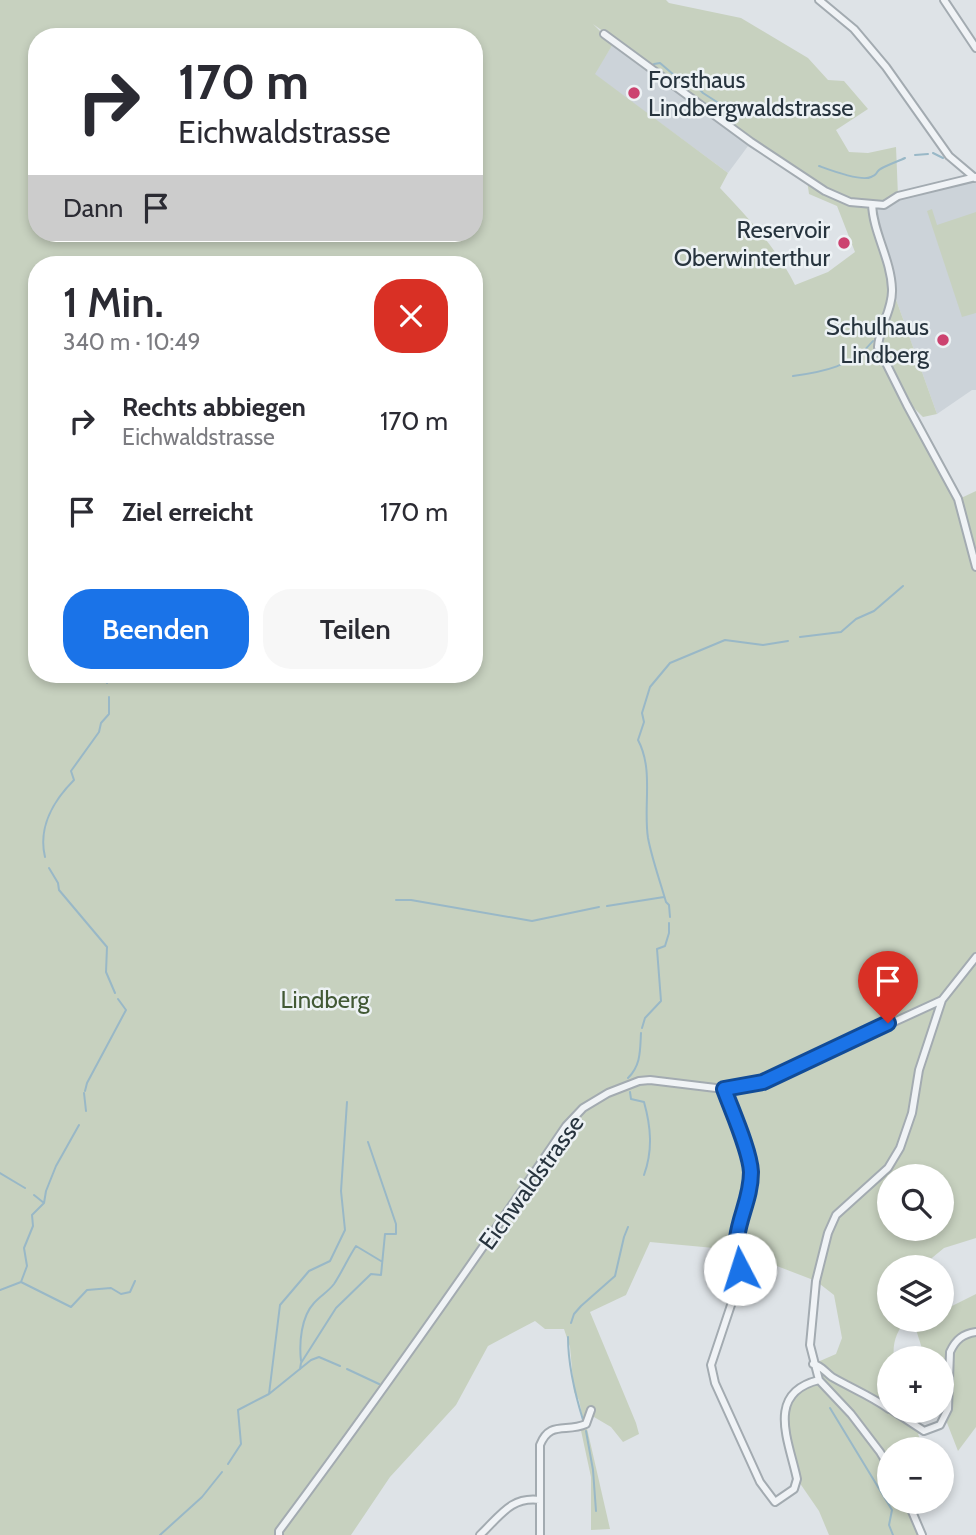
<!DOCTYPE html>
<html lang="de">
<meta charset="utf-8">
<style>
:root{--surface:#fff;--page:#f7f7f7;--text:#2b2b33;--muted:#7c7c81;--accent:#1a73e8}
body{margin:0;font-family:Cabin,sans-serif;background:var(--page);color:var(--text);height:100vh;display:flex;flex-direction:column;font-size:26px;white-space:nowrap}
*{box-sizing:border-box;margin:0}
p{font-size:23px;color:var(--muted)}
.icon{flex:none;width:38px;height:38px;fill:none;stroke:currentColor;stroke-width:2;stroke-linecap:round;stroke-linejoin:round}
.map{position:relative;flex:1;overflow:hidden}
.sheet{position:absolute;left:28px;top:256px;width:455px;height:427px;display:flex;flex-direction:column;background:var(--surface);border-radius:28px;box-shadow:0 4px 10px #0003}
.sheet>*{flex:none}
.top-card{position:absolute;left:28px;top:28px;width:455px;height:214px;border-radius:28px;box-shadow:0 4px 10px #0003;background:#fff;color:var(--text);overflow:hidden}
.tools{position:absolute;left:877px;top:1164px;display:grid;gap:14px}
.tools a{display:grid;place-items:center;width:77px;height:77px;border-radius:50%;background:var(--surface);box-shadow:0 4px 10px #0003;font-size:35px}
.pin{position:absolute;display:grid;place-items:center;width:60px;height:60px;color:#fff;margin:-72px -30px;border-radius:50% 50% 50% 0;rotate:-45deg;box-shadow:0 0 7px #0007}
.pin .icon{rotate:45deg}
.me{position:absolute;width:77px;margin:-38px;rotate:355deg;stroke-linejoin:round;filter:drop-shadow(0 0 5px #0008)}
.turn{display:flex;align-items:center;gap:24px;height:147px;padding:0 35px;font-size:32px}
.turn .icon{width:91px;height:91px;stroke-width:2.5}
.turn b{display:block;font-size:49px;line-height:60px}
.then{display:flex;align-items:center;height:66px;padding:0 35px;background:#0003;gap:14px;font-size:26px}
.round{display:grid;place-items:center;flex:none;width:74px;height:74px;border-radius:28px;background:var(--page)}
.head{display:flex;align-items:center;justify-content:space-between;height:119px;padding:0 35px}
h1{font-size:42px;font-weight:600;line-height:52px}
.primary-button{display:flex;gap:14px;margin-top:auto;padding:14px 35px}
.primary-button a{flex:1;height:80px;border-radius:28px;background:var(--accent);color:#fff;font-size:28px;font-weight:600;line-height:80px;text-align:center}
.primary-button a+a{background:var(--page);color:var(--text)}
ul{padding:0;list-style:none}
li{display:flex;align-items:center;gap:21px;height:91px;padding:0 35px}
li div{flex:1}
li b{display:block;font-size:26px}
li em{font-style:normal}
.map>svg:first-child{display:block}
.built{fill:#ccd3d9}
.green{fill:#c7d1bf;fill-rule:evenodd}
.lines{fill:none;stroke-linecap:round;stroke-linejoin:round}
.stream{stroke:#99b8c7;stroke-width:2}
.minor-casing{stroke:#a3abb1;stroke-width:10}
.minor{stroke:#f0f3f6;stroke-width:6}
.route-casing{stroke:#114b97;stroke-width:18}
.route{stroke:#1a73e8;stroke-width:12}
.poi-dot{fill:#cc4370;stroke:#edf2f5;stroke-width:2.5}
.labels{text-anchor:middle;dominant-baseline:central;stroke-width:5;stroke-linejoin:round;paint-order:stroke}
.poi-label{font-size:24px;fill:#27343e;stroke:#edf2f5;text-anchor:end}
.park-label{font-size:24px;fill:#425935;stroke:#edf2f5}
.street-label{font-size:24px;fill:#27343e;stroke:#edf2f5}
</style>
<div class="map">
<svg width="976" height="1535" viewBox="0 0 976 1535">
<rect width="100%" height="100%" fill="#dee3e7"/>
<path class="built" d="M613 44 751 142 728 173 594 74Z
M976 179V390H972L937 414 893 291 872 204Z"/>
<path class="green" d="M0 0H666L669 3 741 18 808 58 828 80 844 81 868 109 836 130 849 152 868 153 896 147 898 196 884 205 872 204 893 291 937 414 923 417 911 405H908L959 499 976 491V1238L944 1248 921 1267H889V1320H907C897 1329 892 1344 894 1358H889V1410L912 1411 924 1431 918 1434 924 1449H889V1502H920L911 1510 922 1535H829L819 1511 797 1479 783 1416 796 1389 818 1380 813 1364 836 1354 842 1338 834 1295 816 1281 735 1250 650 1242 626 1295 590 1312 636 1423 639 1434 623 1442 611 1427 594 1417 583 1420 579 1400 574 1392 570 1347 564 1329H545L535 1321 488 1346 456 1405 390 1477 351 1535H0ZM593 24 807 180 809 194 837 206 855 252 828 272 795 285C776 247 749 219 720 188L728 173 595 74 613 44ZM37 37H474V233H37ZM37 264H474V674H37ZM889 1176H942V1228H889Z
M932 209 937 225 976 212V313L962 317 927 211Z
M976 1294V1427L958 1451 942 1410V1358H925L913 1320H942V1311Z
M586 1424 610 1529 591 1530V1477L580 1426Z"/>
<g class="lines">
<path class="stream" d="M654 64 660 63 674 75 691 80 703 93 731 111
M933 153 943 158
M915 155 928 154
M819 166C830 170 861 182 871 177 878 174 874 175 879 170 884 166 899 161 905 158
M793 376C823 372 853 366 873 341
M800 637 841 632 856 619 874 611 903 586
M106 674 107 683
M45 857C38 828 53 801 74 780L71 771 99 732 101 723 109 714V697
M49 868 58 883 59 890 107 947 106 972 115 993
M396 900H411L532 921 599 907
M607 906 664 897
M670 917 669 905 666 902C660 881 652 859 648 838 643 806 654 770 638 740L644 722 642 713 650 687 670 663 725 640 763 645 788 641
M642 1028 645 1018 661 1001 657 949 665 946 669 933V923
M628 1078C641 1065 640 1051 641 1033
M85 1091 87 1083 126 1010 118 999
M630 1092 631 1099 644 1102C651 1127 653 1150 644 1175
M84 1093 86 1111
M0 1173 25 1188
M34 1195 44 1203
M21 1282 71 1307 87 1290 111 1288 121 1294 130 1292 135 1281
M0 1290 21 1282 27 1266 24 1248 33 1226 32 1215 44 1203 46 1191 56 1166 79 1125
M571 1323 574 1314 581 1306 615 1276 624 1237 628 1227
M568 1337C568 1365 575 1394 583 1420
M301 1361C299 1343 301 1317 314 1303 320 1296 328 1292 334 1284 342 1272 348 1258 356 1246L381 1261
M300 1369 301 1363 336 1308 371 1274 381 1275 385 1234H396V1224L368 1142
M347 1369 379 1384
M269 1394 280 1305 309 1271 330 1261 345 1230 341 1191 347 1102
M830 1408 892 1510 889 1525 893 1535
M586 1431 593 1470 596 1511
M228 1464 241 1444 238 1410 269 1394 311 1360 319 1357 340 1366
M160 1535 202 1497 222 1472"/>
<defs>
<path id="minor" d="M819 0 854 29 886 67 949 156 975 178
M944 0 976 48
M604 34 751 142 825 191 850 202 884 205 898 196 976 177
M872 204C873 233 891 259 892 289 893 309 879 327 878 347L907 405 958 499 976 567
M724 1089 751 1169 750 1185 741 1214 735 1250 741 1275 711 1365 715 1383 760 1482 775 1502 794 1489 797 1479C789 1441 765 1393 819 1380
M813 1364C822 1366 825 1372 832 1377 851 1388 871 1396 889 1409
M892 1410 924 1431 940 1425 948 1409 950 1352C956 1339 963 1334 976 1332
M889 1467 880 1452 851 1414 819 1380 810 1345 816 1281 828 1233 836 1215 888 1168 900 1148 912 1113 919 1070 942 1000 976 957
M540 1500V1445C550 1420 566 1433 586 1424L591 1410
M908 1502 922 1535
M279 1535V1531C378 1398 473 1263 566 1126L583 1108 608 1093 639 1081 650 1080 724 1089 763 1082 942 1000
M480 1535C500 1516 511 1496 540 1500V1535"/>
</defs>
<use href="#minor" class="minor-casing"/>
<use href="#minor" class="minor"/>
</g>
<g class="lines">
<defs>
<path id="route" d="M740 1269C728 1230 751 1208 751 1172 750 1151 732 1111 724 1089L763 1082 888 1023"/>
</defs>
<use href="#route" class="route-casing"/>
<use href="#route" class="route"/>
</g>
<g class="poi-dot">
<circle cx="634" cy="93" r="7"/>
<circle cx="844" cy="243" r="7"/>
<circle cx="943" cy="340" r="7"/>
</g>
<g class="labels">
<g class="poi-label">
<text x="648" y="79" text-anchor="start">Forsthaus<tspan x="648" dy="28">Lindbergwaldstrasse</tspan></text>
<text x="830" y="229">Reservoir<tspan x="830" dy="28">Oberwinterthur</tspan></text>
<text x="929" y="326">Schulhaus<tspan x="929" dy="28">Lindberg</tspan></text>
</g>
<g class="park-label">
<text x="325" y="999">Lindberg</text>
</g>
<g class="street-label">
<text transform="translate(531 1182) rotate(-54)">Eichwaldstrasse</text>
</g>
</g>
</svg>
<div class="tools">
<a><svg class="icon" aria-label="search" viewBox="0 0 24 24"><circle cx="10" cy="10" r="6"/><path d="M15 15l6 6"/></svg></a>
<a><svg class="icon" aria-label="layers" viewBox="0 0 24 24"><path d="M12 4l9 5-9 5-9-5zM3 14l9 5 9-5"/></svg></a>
<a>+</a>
<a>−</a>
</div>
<div class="pin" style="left:888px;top:1023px;background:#d93025"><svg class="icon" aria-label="arrive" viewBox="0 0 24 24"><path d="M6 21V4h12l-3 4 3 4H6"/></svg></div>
<svg class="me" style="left:740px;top:1269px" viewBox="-20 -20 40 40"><circle r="19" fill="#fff"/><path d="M0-13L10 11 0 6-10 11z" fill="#1a73e8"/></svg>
<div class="top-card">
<div class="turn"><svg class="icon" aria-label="right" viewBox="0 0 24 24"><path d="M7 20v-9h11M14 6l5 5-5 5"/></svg><div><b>170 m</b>Eichwaldstrasse</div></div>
<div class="then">Dann<svg class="icon" aria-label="arrive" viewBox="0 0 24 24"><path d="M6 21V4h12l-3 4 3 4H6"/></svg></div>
</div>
<section class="sheet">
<div class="head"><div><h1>1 Min.</h1><p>340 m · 10:49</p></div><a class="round" style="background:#d93025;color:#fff"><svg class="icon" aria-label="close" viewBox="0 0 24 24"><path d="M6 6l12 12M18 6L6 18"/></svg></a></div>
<ul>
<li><svg class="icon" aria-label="right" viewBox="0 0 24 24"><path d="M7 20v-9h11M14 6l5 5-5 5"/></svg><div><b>Rechts abbiegen</b><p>Eichwaldstrasse</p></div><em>170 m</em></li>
<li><svg class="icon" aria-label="arrive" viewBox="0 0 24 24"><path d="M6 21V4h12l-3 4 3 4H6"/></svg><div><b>Ziel erreicht</b></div><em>170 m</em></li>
</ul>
<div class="primary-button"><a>Beenden</a><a>Teilen</a></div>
</section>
</div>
